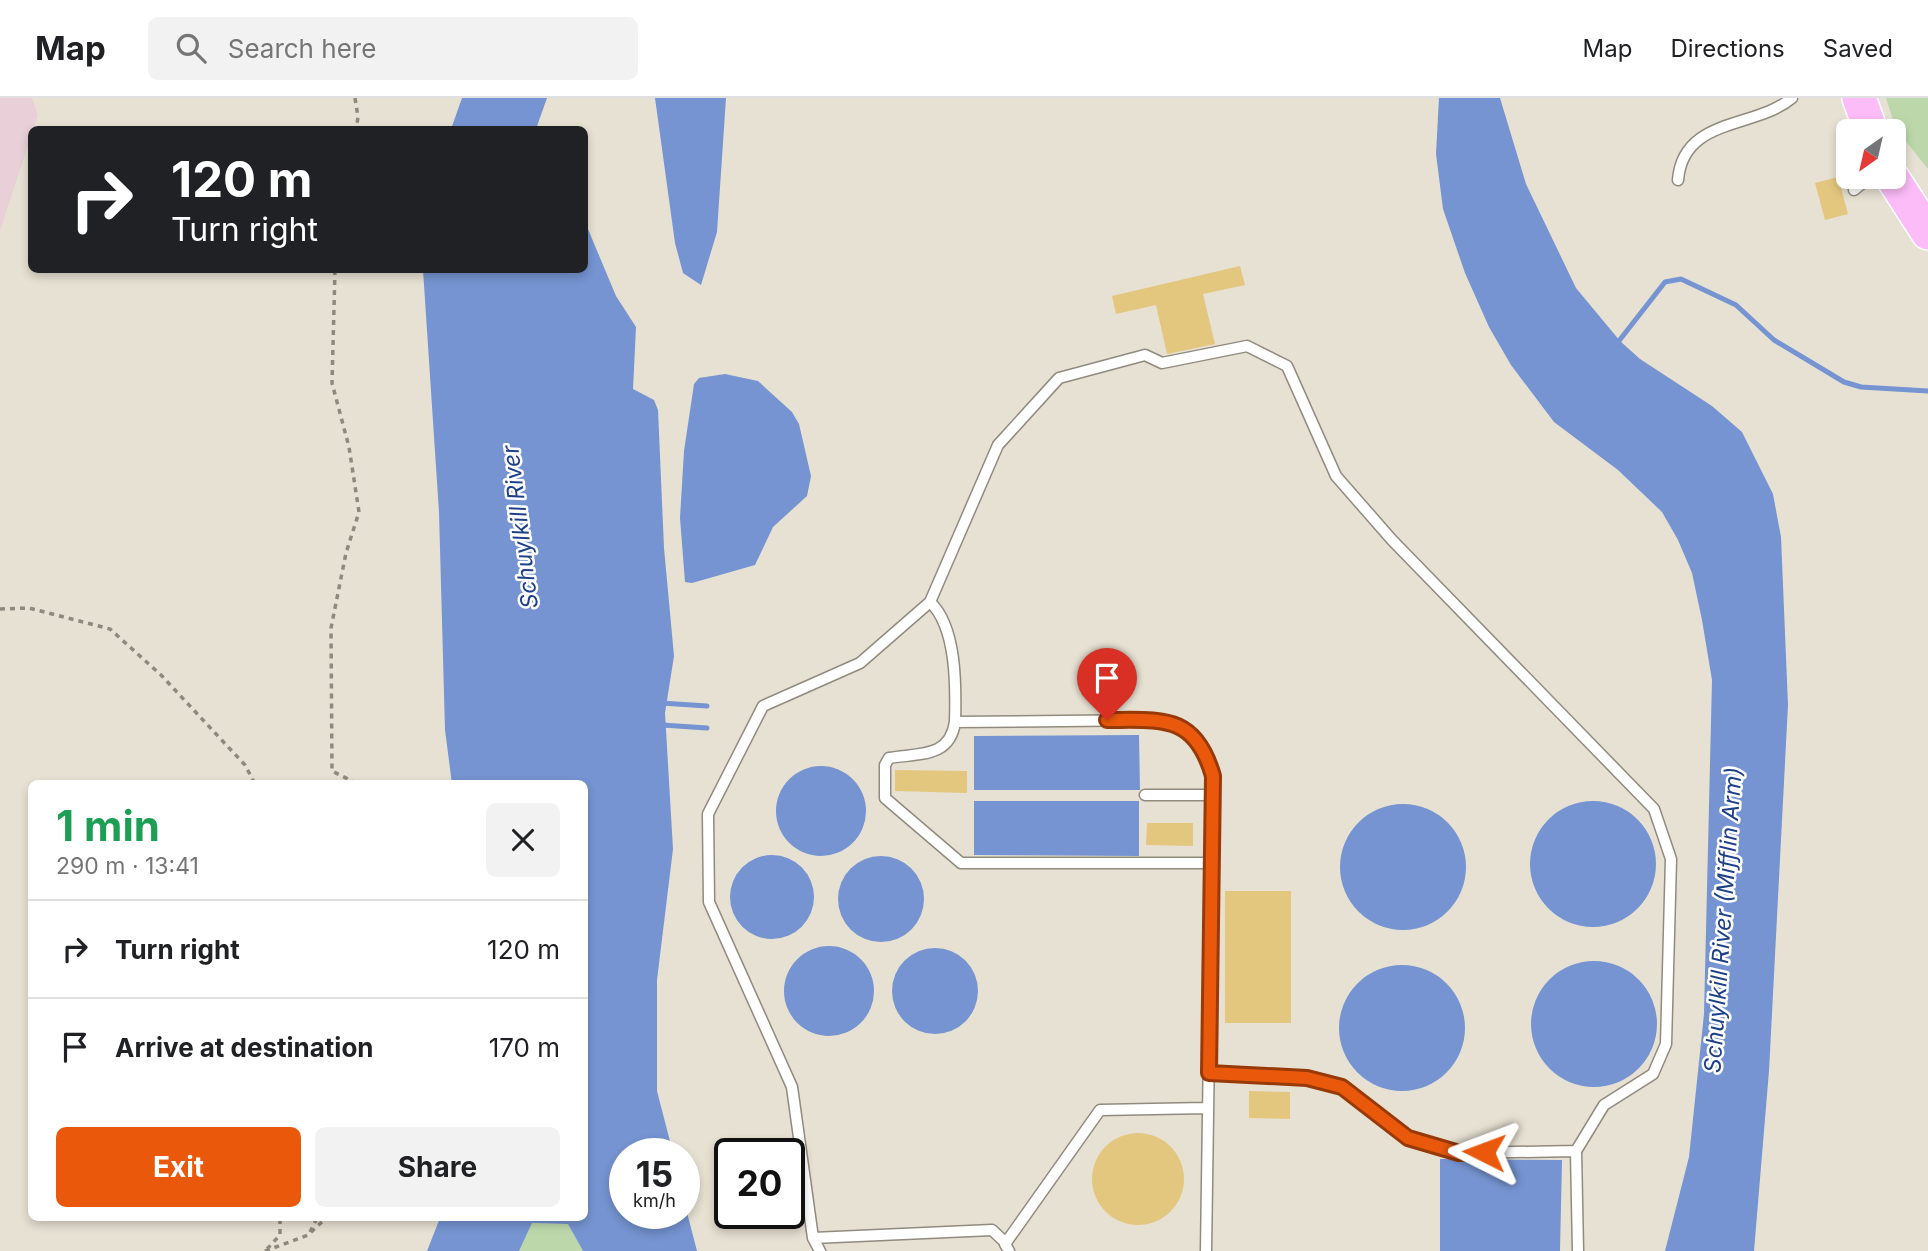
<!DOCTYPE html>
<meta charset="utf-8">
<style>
:root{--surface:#fff;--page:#f2f2f2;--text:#202124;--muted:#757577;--line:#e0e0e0;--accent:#ea580c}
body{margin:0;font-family:Inter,sans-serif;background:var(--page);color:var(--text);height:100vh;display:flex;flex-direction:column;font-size:26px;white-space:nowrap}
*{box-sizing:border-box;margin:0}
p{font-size:23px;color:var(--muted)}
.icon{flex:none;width:38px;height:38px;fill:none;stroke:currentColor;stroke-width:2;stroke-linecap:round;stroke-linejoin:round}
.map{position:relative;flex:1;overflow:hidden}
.details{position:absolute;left:28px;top:682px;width:560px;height:441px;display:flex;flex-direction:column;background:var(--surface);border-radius:10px;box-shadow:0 4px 10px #0003}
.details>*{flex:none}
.hud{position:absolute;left:28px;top:28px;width:560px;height:147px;border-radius:10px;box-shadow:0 4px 10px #0003;background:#202124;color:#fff;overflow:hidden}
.needle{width:46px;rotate:214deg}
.fabs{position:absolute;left:1836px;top:21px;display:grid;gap:14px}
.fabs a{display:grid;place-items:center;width:70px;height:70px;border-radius:10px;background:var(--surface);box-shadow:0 4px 10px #0003;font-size:35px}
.speed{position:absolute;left:609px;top:1040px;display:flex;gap:14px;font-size:35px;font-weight:700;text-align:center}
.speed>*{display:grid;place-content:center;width:91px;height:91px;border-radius:50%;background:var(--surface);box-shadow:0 4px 10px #0003;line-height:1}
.speed small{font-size:18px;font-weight:400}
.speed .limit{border:4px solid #111;border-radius:10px;background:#fff;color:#111}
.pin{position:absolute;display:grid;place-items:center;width:60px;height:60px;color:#fff;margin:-72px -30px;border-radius:50% 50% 50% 0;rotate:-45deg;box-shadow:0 0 7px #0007}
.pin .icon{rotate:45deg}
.me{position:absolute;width:77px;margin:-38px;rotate:273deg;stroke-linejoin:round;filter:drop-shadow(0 0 5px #0008)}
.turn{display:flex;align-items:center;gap:24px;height:147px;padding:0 28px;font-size:32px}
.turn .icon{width:91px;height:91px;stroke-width:2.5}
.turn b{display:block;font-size:49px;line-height:60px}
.round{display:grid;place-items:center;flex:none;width:74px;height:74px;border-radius:10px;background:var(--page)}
.head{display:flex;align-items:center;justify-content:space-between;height:119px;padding:0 28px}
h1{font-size:42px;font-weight:700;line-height:52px;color:#1e9e55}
.button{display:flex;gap:14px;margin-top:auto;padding:14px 28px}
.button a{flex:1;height:80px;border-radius:10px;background:var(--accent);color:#fff;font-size:28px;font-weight:700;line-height:80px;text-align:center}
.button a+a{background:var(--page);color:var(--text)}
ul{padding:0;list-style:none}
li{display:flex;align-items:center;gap:21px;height:98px;padding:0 28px;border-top:2px solid var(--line)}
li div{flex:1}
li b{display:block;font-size:26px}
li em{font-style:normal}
header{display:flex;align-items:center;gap:42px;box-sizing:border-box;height:98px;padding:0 35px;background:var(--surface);border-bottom:2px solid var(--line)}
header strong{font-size:33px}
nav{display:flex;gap:38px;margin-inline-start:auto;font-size:24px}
.search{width:490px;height:63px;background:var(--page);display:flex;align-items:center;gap:18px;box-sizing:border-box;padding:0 24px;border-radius:10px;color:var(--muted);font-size:26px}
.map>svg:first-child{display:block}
.industrial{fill:#e9d0d8}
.green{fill:#bcd8aa}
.water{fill:#7594d1}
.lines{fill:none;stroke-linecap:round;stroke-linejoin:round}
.stream{stroke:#7594d1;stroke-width:5}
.building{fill:#e4c77e}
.service-casing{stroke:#908b7e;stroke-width:13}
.primary-casing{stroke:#fff;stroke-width:36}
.path{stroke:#8e897f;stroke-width:3.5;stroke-dasharray:5 5;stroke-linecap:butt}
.service{stroke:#fff;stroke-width:10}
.primary{stroke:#fbbcf7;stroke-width:33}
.route-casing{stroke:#983908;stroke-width:18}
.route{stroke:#ea580c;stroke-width:12}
.labels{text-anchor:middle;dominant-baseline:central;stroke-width:5;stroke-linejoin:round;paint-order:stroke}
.water-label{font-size:23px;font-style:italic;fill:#1e4089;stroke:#fff}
</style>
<header>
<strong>Map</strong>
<div class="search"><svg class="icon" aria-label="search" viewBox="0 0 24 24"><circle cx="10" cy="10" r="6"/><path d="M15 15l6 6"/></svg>Search here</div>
<nav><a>Map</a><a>Directions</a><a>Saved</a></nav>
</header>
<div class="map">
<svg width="1928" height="1153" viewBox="0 0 1928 1153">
<rect width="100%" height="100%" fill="#e7e1d3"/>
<path class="industrial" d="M0 0H32L38 17 0 133Z"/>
<path class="green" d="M1886 0H1928V71L1896 31Z
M532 1125 568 1126 583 1153H519Z"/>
<path class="water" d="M462 0H547L536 31H451Z
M655 0H726L717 134 701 187 683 175 675 145Z
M1439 0H1500L1526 86 1576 190 1620 243 1640 261 1712 308 1742 334 1773 396 1781 439 1788 607 1769 973 1754 1153H1665L1689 1059 1704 916 1712 582 1702 522 1692 475 1678 442 1662 414 1618 372 1554 324 1511 267 1489 229 1465 175 1443 111 1436 56Z
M585 124 616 198 636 229 633 291 654 302 658 312 664 450 674 558 665 615 673 751 657 882V993L673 1055H625V1115H684V1103L697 1153H583L568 1126 532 1125 519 1153H427L440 1120H584V686H452L445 632 439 414 423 172H584Z
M725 276 758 283 792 314 799 326 811 378 807 398 773 429 755 467 692 485 685 484 680 420 684 353 694 286 699 280Z
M1139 637 1140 692H974V638Z
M776 713a45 45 0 1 1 90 0a45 45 0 1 1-90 0Z
M974 703H1139V758L974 757Z
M1530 766a63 63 0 1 1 126 0a63 63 0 1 1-126 0Z
M1340 769a63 63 0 1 1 126 0a63 63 0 1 1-126 0Z
M730 799a42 42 0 1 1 84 0a42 42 0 1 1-84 0Z
M838 801a43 43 0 1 1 86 0a43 43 0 1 1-86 0Z
M784 893a45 45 0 1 1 90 0a45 45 0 1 1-90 0Z
M892 893a43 43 0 1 1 86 0a43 43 0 1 1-86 0Z
M1531 926a63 63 0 1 1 126 0a63 63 0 1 1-126 0Z
M1339 930a63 63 0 1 1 126 0a63 63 0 1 1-126 0Z
M1440 1061 1562 1062 1560 1153H1440Z"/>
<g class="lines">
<path class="stream" d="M1615 248 1665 184 1681 181 1736 207 1774 242 1844 284 1861 289 1928 293
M661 605 707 608
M662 627 707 630"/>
</g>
<path class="building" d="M1838 79 1848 116 1825 122 1815 85Z
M1240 168 1245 187 1203 196 1215 246 1167 256 1156 207 1116 216 1112 198Z
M895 672 967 673V695L895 693Z
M1147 725H1193V748L1146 747Z
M1225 793H1291V925H1225Z
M1249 993 1290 994V1021L1249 1020Z
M1092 1081a46 46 0 1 1 92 0a46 46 0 1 1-92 0Z"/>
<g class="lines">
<defs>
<path id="service" d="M1678 82C1683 19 1755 31 1792 0
M1854 92 1870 79
M930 504C957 529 956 590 955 624L1157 622C1194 629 1203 643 1213 678L1206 1153
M955 624C950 660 919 655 889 660L885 667V700L961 765H1211
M1145 697H1212
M1208 974 1307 980 1342 989 1408 1040 1459 1055 1576 1053
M813 1140 992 1132 1006 1145
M820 1153 813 1140 792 989 709 804 708 716 763 608 860 565 930 504 998 347 1059 280 1145 257 1162 265 1247 248 1287 268 1336 378 1392 442 1654 711 1671 761 1666 946 1653 976 1604 1007 1576 1053 1578 1153
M1009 1153 1005 1146 1100 1012 1206 1010"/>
<path id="primary" d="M1859 0 1871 33
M1892 79 1928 135"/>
</defs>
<use href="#service" class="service-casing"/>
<use href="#primary" class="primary-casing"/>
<path class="path" d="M355 0 358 19 356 32
M335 172 332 285 349 349 359 414 346 455 331 530 332 673 358 686
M0 511 29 510 110 531 161 577 245 667 255 686
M310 1134 317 1120
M267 1151 280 1137V1120
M265 1153 308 1137 326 1120"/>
<use href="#service" class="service"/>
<use href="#primary" class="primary"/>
</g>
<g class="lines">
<defs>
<path id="route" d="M1107 622C1163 622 1195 616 1213 678L1209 975 1307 980 1342 989 1408 1040 1459 1055 1484 1054"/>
</defs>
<use href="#route" class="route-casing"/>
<use href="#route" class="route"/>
</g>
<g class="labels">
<g class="water-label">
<text transform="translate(520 429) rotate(-97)">Schuylkill River</text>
<text transform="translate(1723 822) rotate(-86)">Schuylkill River (Mifflin Arm)</text>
</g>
</g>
</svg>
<div class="fabs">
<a><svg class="needle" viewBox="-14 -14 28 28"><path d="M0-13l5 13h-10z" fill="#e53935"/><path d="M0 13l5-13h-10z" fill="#757577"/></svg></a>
</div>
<div class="speed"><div>15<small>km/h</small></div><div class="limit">20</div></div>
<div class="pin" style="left:1107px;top:622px;background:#d93025"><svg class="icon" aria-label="arrive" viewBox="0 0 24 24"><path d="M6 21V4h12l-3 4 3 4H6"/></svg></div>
<svg class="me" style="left:1484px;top:1054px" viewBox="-20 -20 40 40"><path d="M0-17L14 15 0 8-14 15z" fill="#ea580c" stroke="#fff" stroke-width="4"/></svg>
<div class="hud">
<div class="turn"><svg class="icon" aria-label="right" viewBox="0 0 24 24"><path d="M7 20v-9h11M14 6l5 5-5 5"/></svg><div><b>120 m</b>Turn right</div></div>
</div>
<section class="details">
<div class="head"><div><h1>1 min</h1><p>290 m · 13:41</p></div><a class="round"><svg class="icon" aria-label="close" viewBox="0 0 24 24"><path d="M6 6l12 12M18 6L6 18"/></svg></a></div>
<ul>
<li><svg class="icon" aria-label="right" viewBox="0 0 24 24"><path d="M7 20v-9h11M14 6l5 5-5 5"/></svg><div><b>Turn right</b></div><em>120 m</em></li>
<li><svg class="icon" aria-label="arrive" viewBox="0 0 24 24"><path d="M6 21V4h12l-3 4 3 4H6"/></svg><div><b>Arrive at destination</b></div><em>170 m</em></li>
</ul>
<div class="button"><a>Exit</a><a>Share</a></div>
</section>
</div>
